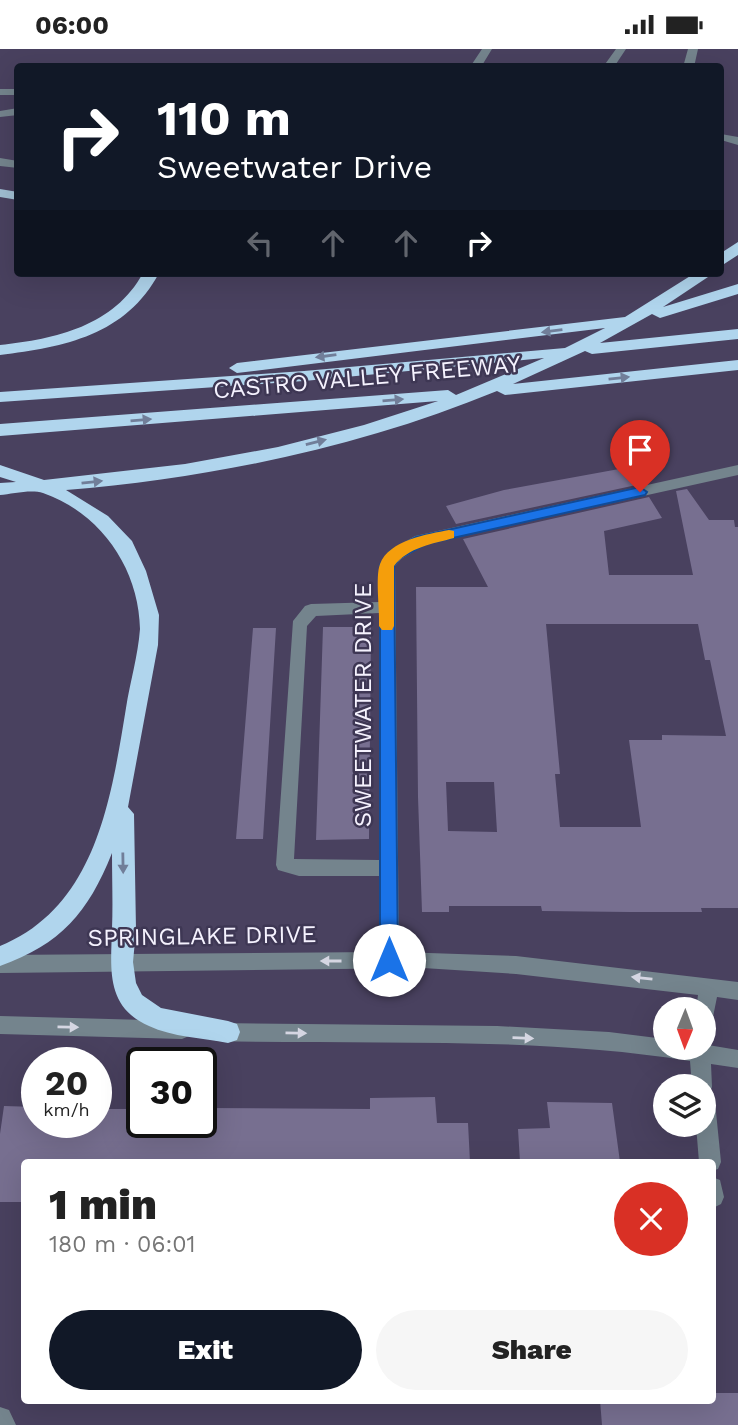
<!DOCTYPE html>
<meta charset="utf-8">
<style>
:root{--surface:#fff;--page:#f6f6f6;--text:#222;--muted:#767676;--accent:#111827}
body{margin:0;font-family:"Work Sans",sans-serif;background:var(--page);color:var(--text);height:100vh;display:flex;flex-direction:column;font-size:26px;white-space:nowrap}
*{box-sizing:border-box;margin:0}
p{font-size:23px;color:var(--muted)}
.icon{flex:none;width:38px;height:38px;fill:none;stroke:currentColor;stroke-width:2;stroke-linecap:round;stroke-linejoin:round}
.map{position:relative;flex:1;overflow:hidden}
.panel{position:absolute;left:21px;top:1110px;width:695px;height:245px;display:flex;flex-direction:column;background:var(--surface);border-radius:7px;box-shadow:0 7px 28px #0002}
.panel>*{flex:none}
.banner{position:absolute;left:14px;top:14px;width:710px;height:214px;border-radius:7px;box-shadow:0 7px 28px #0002;background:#111827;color:#fff;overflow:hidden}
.needle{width:46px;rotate:181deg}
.buttons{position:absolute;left:653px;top:948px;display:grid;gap:14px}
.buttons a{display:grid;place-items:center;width:63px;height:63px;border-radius:50%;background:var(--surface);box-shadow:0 7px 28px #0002;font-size:35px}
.speed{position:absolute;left:21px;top:998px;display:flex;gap:14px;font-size:35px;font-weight:700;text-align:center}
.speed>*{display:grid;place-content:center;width:91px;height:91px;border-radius:50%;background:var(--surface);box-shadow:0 7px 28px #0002;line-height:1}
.speed small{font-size:18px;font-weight:400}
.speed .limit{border:4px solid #111;border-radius:10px;background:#fff;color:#111}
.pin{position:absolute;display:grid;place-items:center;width:60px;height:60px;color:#fff;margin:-72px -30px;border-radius:50% 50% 50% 0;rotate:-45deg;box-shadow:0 0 7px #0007}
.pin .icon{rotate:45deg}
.me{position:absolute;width:77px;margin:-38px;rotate:0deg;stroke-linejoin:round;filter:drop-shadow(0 0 5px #0008)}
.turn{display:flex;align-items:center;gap:24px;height:147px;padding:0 28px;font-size:32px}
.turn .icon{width:91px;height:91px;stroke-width:2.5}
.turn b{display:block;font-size:49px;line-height:60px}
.lanes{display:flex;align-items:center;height:66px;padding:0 28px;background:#0003;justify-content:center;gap:35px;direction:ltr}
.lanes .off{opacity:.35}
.round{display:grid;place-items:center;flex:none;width:74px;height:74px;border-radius:37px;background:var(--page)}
.head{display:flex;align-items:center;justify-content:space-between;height:119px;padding:0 28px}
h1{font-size:42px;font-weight:800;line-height:52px}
.primary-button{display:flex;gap:14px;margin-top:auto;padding:14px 28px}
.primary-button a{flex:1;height:80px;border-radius:42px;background:var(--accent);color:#fff;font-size:28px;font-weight:800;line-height:80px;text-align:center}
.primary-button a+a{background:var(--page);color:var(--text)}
.status{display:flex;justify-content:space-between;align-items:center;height:49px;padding:0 35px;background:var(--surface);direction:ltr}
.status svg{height:19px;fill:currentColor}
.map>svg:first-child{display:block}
.building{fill:#776f90;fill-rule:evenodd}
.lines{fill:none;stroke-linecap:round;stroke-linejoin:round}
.minor{fill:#74848d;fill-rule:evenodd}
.major{fill:#a0bed2;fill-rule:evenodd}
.highway{fill:#b0d5ed;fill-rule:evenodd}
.oneway{fill:#717e99}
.oneway2{fill:#d5d6e2}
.route{fill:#1a73e8;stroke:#114b97;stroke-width:2}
.slow{fill:#f59e0b}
.labels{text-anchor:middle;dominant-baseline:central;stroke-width:5;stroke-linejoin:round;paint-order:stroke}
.street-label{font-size:24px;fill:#f5f2fe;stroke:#3e3754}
</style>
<div class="status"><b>06:00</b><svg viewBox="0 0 49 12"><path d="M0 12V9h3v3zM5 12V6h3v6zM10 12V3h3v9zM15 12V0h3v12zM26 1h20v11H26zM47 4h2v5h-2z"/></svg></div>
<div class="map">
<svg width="738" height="1376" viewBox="0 0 738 1376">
<rect width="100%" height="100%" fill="#49415f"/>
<path class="building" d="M630 418 641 435 456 475 446 457 504 441Z
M687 440 709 471H734L735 478H738V859H701L702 863H629L542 862 541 857H449V863H422L418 748 416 538H488L463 490 649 448 662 469 604 482 609 526H693L676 442ZM546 575H698L705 611H710L726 687 662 686V691H629L641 778H560L555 725H560ZM446 733H494L497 783 448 782Z
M323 578H371L369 790 316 791Z
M253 579H276L263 790H236Z
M435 1048 437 1074H468L470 1113H24V1153H0V1085L4 1057 37 1058V1073H96V1060H142V1073H201V1059L370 1060V1049Z
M547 1053 612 1054 620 1113H520L518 1080 550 1079Z
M712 1344H738V1376H602L600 1351H712Z"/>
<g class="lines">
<path class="minor" d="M482 0H492L481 18H470Z
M616 0H626L614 18H603Z
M688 0H698L694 18H683Z
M0 40H18V46H0Z
M18 59V66L0 68V62Z
M721 85 738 88V96L721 91Z
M0 109 18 112V119L0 117Z
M738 416V426L426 495 401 510 395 517 399 903 516 907 738 933V951L717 948 711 978 704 981V961H696L698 946 516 925 423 919 0 924V906L379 903V827H299L278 821 276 816 293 572 305 557 311 555 379 553C379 509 377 509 415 487ZM379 564V811L294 810 307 577 316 567Z
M0 967 182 972 189 975 192 981 189 987 182 990 0 985Z
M217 974 497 977 609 983 665 990V999H704V991L708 996 738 1001V1019L711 1015 712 1038 709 1045 715 1053 721 1113 718 1120 712 1122V1113H699L696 1076H704V1038H692L690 1012C534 987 374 996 217 992L210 989 207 983 210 977Z
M712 1128 720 1131 724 1148 721 1155 713 1159Z
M0 1358 9 1361 16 1376H0Z"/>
<path class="major" d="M0 140 18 143V151L0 148Z"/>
<path class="highway" d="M738 193V206L721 217V204Z
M143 224H159C126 286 65 298 0 306V296C56 290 114 277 143 224Z
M695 224H714L663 258 738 235V245L660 269 652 265 600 294 738 280V290L592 305 585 302 513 335 738 311V321L505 346 497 342C361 398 212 429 66 441L108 467 132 492 146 522 159 566 158 596 128 758 134 765 136 881 133 913 136 934 142 946 161 959 228 972 237 975 240 983 237 991 228 994C203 989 172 988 149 977 105 958 111 919 112 880 113 855 112 830 112 804 88 864 61 895 0 917V897C96 858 111 750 126 659 130 633 138 607 140 580 139 520 101 464 43 444 31 440 12 445 0 446V434L16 433 0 428V416L44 431 185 415 278 398 364 376 438 352 0 387V375L448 341 456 346 544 309 304 332 0 353V343L304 322 565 299 605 279 237 324 229 319 237 314 625 268Z"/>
</g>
<defs><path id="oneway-solid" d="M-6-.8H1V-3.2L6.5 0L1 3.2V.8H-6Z" transform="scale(1.75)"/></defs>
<g class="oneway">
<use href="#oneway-solid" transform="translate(552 282) rotate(173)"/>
<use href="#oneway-solid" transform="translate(326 307) rotate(172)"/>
<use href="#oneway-solid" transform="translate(619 329) rotate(-6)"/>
<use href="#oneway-solid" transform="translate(393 351) rotate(-5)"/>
<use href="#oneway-solid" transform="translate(141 371) rotate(-5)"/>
<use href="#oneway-solid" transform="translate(316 393) rotate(-14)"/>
<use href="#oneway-solid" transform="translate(92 433) rotate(-6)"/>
<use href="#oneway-solid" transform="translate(123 814) rotate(89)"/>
</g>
<g class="oneway2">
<use href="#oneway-solid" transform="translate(331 912) rotate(180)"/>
<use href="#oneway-solid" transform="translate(642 929) rotate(-174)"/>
<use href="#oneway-solid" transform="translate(68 978) rotate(1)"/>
<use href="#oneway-solid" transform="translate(296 984) rotate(1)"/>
<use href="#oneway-solid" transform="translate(523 989) rotate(2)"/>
</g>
<path class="route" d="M640 438 647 443 645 446 426 495 400 509 394 517 398 911 395 917 389 919 383 917 380 911V516L390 502 416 488Z"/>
<path class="slow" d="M449 481 454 482V489C432 495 409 498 394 517V577L392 581H382L379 577C380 562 375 528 380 515 389 491 428 485 449 481Z"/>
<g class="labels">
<g class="street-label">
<text transform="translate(367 328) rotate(-5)">CASTRO VALLEY FREEWAY</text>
<text transform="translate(363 656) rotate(-90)">SWEETWATER DRIVE</text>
<text transform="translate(202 887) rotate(-1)">SPRINGLAKE DRIVE</text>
</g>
</g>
</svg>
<div class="buttons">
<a><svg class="needle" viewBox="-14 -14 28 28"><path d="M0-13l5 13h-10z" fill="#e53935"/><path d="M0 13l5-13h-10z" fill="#767676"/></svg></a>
<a><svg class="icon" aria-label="layers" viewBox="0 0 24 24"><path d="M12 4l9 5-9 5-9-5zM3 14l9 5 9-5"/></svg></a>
</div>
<div class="speed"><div>20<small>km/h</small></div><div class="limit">30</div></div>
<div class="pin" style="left:640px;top:443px;background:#d93025"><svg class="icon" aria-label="arrive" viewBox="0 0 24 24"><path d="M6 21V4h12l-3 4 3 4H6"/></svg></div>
<svg class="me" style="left:389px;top:911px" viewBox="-20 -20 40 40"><circle r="19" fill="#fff"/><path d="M0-13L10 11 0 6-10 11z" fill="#1a73e8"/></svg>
<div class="banner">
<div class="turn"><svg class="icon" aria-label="right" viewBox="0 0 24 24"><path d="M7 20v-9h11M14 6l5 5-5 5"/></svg><div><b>110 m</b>Sweetwater Drive</div></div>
<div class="lanes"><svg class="icon off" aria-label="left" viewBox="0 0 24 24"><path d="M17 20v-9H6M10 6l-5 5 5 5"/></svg><svg class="icon off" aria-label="ahead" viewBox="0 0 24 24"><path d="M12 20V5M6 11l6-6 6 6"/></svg><svg class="icon off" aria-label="ahead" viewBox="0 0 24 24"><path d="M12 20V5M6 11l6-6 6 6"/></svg><svg class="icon" aria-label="right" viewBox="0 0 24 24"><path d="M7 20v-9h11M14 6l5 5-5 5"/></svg></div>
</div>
<section class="panel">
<div class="head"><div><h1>1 min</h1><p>180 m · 06:01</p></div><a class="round" style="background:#d93025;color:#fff"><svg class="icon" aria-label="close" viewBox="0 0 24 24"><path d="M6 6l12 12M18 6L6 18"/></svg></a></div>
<div class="primary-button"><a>Exit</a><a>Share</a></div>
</section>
</div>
